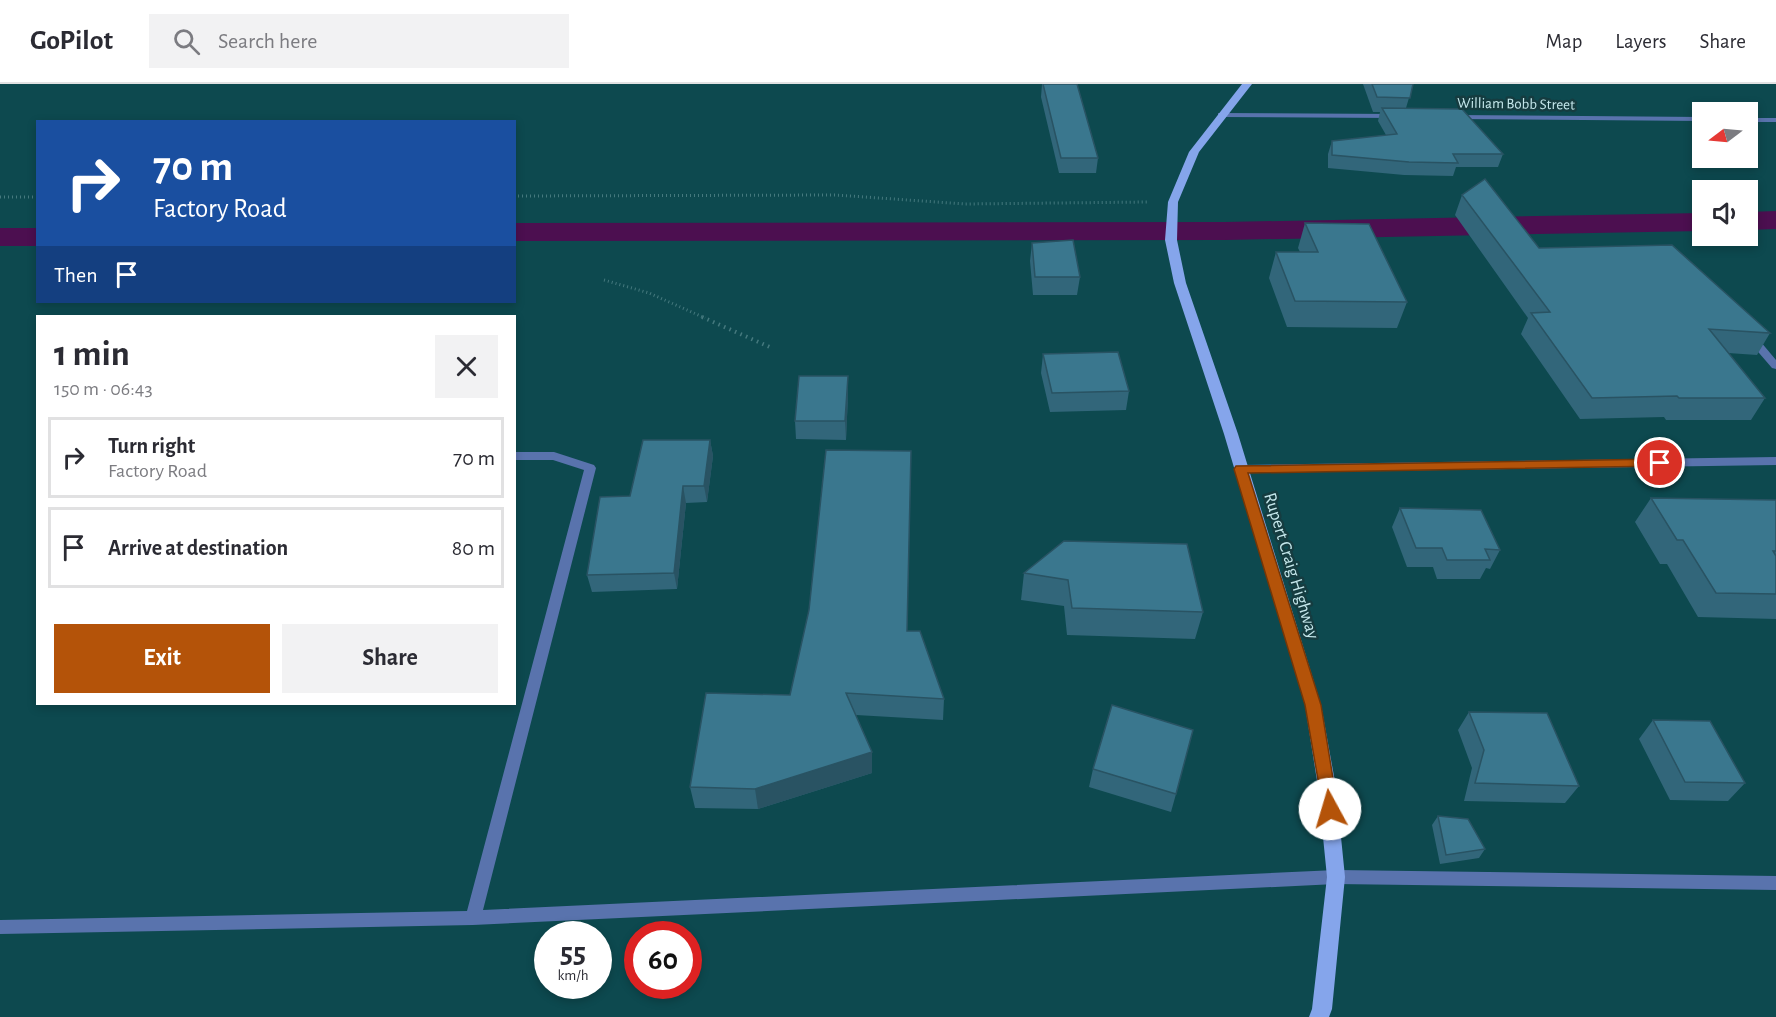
<!DOCTYPE html>
<meta charset="utf-8">
<style>
:root{--surface:#fff;--page:#f2f2f3;--text:#2b2b33;--muted:#7c7c81;--line:#e1e1e2;--accent:#b45309}
body{margin:0;font-family:"Alegreya Sans",sans-serif;background:var(--page);color:var(--text);height:100vh;display:flex;flex-direction:column;font-size:22px;white-space:nowrap}
*{box-sizing:border-box;margin:0}
p{font-size:20px;color:var(--muted)}
.icon{flex:none;width:33px;height:33px;fill:none;stroke:currentColor;stroke-width:2;stroke-linecap:round;stroke-linejoin:round}
.map{position:relative;flex:1;overflow:hidden}
.panel{position:absolute;left:36px;top:231px;width:480px;height:390px;display:flex;flex-direction:column;background:var(--surface);border-radius:0px;box-shadow:0 3px 9px #0003}
.panel>*{flex:none}
.hud{position:absolute;left:36px;top:36px;width:480px;height:183px;border-radius:0px;box-shadow:0 3px 9px #0003;background:#1a4fa0;color:#fff;overflow:hidden}
.needle{width:39px;rotate:254deg}
.controls{position:absolute;left:1692px;top:18px;display:grid;gap:12px}
.controls a{display:grid;place-items:center;width:66px;height:66px;border-radius:0px;background:var(--surface);box-shadow:0 3px 9px #0003;font-size:30px}
.speed{position:absolute;left:534px;top:837px;display:flex;gap:12px;font-size:30px;font-weight:700;text-align:center}
.speed>*{display:grid;place-content:center;width:78px;height:78px;border-radius:50%;background:var(--surface);box-shadow:0 3px 9px #0003;line-height:1}
.speed small{font-size:15px;font-weight:400}
.speed .limit{border:9px solid #d22;background:#fff;color:#111}
.pin{position:absolute;display:grid;place-items:center;width:51px;height:51px;color:#fff;margin:-26px;border:3px solid #fff;border-radius:50%;box-shadow:0 2px 6px #0007}
.me{position:absolute;width:66px;margin:-33px;rotate:354deg;stroke-linejoin:round;filter:drop-shadow(0 0 4px #0008)}
.turn{display:flex;align-items:center;gap:21px;height:126px;padding:0 18px;font-size:27px}
.turn .icon{width:78px;height:78px;stroke-width:2.5}
.turn b{display:block;font-size:42px;line-height:51px}
.then{display:flex;align-items:center;height:57px;padding:0 18px;background:#0003;gap:12px;font-size:22px}
.round{display:grid;place-items:center;flex:none;width:63px;height:63px;border-radius:0px;background:var(--page)}
.headline{display:flex;align-items:center;justify-content:space-between;height:102px;padding:0 18px}
h1{font-size:36px;font-weight:700;line-height:45px}
.cta{display:flex;gap:12px;margin-top:auto;padding:12px 18px}
.cta a{flex:1;height:69px;border-radius:0px;background:var(--accent);color:#fff;font-size:24px;font-weight:700;line-height:69px;text-align:center}
.cta a+a{background:var(--page);color:var(--text)}
ul{padding:0;list-style:none}
li{display:flex;align-items:center;gap:18px;height:81px;margin:0 12px 9px;padding:0 6px;border:3px solid var(--line);border-radius:0px}
li div{flex:1}
li b{display:block;font-size:22px}
li em{font-style:normal}
header{display:flex;align-items:center;gap:36px;box-sizing:border-box;height:84px;padding:0 30px;background:var(--surface);border-bottom:2px solid var(--line)}
header strong{font-size:28px}
nav{display:flex;gap:33px;margin-inline-start:auto;font-size:21px}
.search{width:420px;height:54px;background:var(--page);display:flex;align-items:center;gap:15px;box-sizing:border-box;padding:0 21px;border-radius:0px;color:var(--muted);font-size:22px}
.map>svg:first-child{display:block}
.lines{fill:none;stroke-linecap:round;stroke-linejoin:round}
.canal{fill:#4c0f50;fill-rule:evenodd}
.path-far1{stroke:#45797e;stroke-width:3;stroke-dasharray:1 3;stroke-linecap:butt}
.path{stroke:#45797e;stroke-width:4;stroke-dasharray:1.5 4.5;stroke-linecap:butt}
.street{fill:#5973ad;fill-rule:evenodd}
.primary{fill:#85a5eb;fill-rule:evenodd}
.wall{fill:#32667a}
.shaded-wall{fill:#295363}
.building{fill:#3a778e;stroke:#295363;stroke-width:1.5}
.route{fill:#b45309;stroke:#753606;stroke-width:1.5}
.labels{text-anchor:middle;dominant-baseline:central;stroke-width:5;stroke-linejoin:round;paint-order:stroke}
.far-street-label{font-size:15px;fill:#c6e8ec;stroke:#163c40}
.street-label{font-size:18px;fill:#c6e8ec;stroke:#163c40}
</style>
<header>
<strong>GoPilot</strong>
<div class="search"><svg class="icon" aria-label="search" viewBox="0 0 24 24"><circle cx="10" cy="10" r="6"/><path d="M15 15l6 6"/></svg>Search here</div>
<nav><a>Map</a><a>Layers</a><a>Share</a></nav>
</header>
<div class="map">
<svg width="1776" height="933" viewBox="0 0 1776 933">
<rect width="100%" height="100%" fill="#0d494f"/>
<g class="lines">
<path class="canal" d="M1776 127V145L1748 146V128Z
M1702 129V147L1225 156 514 157V139L1225 138Z
M0 144H38V162H0Z"/>
<path class="path-far1" d="M514 112 836 111 965 120 1149 118
M0 113H38
M604 196 649 209 705 234"/>
<path class="path" d="M702 233 772 264"/>
<path class="street" d="M1218 29 1395 30 1399 32 1395 34 1221 33H1218Z
M1452 31 1702 33V37L1455 35 1451 33Z
M1748 34H1776V38H1748Z
M1751 250 1755 251 1776 276V285L1772 284 1747 255V251Z
M514 368H554L594 381 596 384 483 826 1336 786 1776 792V806L1336 800 473 841 0 850V836L467 827 584 386 553 376H514Z
M1776 373V381L1240 389 1234 385 1240 381Z"/>
<path class="primary" d="M1242 0H1252L1199 68 1178 118 1177 156 1186 199 1238 350 1321 621 1336 703 1345 793 1332 925 1329 933H1309L1312 925 1327 793 1318 703 1305 621 1224 350 1174 199 1165 156 1168 118 1189 68Z"/>
</g>
<path class="wall" d="M1042 0H1077L1098 74 1096 89H1059L1041 13Z
M1363 0H1413L1406 24 1503 70 1498 83H1456L1453 92 1404 91 1328 84V70L1332 57 1386 51 1378 37 1380 28H1373Z
M1462 111 1539 164 1770 249 1757 271 1728 269 1765 314 1751 336H1666L1664 333 1580 335 1521 250 1528 234 1455 131Z
M1305 139 1407 218 1397 244 1287 243 1269 194 1276 168H1300L1298 164Z
M1032 159 1080 193 1077 211H1033L1030 177Z
M1043 270 1129 307 1126 326 1050 328 1041 289Z
M848 292V311L846 356 796 355 795 337Z
M710 356 713 372 707 418 686 419 677 505 592 508 587 491 630 412Z
M1651 414 1776 416V535L1698 533 1667 480H1660L1635 438Z
M1400 424 1500 466 1490 485 1486 484 1480 495H1437L1433 483H1407L1392 443Z
M1064 457 1203 528 1195 555 1067 551 1064 522 1021 516 1024 489Z
M907 547 944 615 943 636 856 631 872 668V689L758 725 695 724 690 703Z
M1469 628 1579 702 1565 719 1464 717 1472 684 1458 646Z
M1653 636 1745 699 1728 717 1670 716 1639 655Z
M1093 685 1176 710 1171 728 1089 703Z
M1438 732 1485 765 1479 774 1440 780 1432 741Z"/>
<path class="shaded-wall" d="M848 292V311L846 356 845 337Z
M710 356 713 372 707 418 704 402Z
M683 402 686 419 677 505 674 489Z
M872 668V689L758 725 755 705Z"/>
<path class="building" d="M1043 0H1077L1098 74H1061Z
M1372 0H1413L1410 14 1377 13Z
M1382 24 1462 25 1503 70H1453L1458 79 1409 78 1332 71V57L1397 50Z
M1485 95 1539 164 1672 161 1770 249 1709 245 1765 314H1679L1677 312 1592 314 1531 229 1550 228 1462 111Z
M1305 139 1369 140 1407 218 1295 217 1276 168H1318Z
M1073 156 1080 193H1035L1032 159Z
M1118 268 1129 307 1052 309 1043 270Z
M799 292H848L845 337H795Z
M643 356H710L704 402H683L674 489 587 491 600 413 630 412Z
M826 366 911 367 907 547H920L944 615 846 609 872 668 755 705 690 703 706 609 790 611 809 526Z
M1651 414 1776 416V467H1773L1776 472V510L1716 509 1683 456H1677Z
M1400 424 1481 426 1500 466 1485 465 1490 476H1447L1442 464H1416Z
M1064 457 1187 460 1203 528 1072 524 1068 496 1024 489Z
M1112 621 1193 646 1176 710 1093 685Z
M1469 628 1547 629 1579 702 1475 699 1484 666Z
M1653 636 1710 637 1745 699 1685 698Z
M1438 732 1468 735 1485 765 1446 771Z"/>
<path class="route" d="M1660 375 1666 379 1664 382 1248 389 1321 621 1338 725 1335 730 1330 732 1324 730 1305 621 1234 385 1236 382Z"/>
<g class="labels">
<g class="far-street-label">
<text transform="translate(1516 20) rotate(1)">William Bobb Street</text>
</g>
<g class="street-label">
<text transform="translate(1291 482) rotate(73)">Rupert Craig Highway</text>
</g>
</g>
</svg>
<div class="controls">
<a><svg class="needle" viewBox="-14 -14 28 28"><path d="M0-13l5 13h-10z" fill="#e53935"/><path d="M0 13l5-13h-10z" fill="#7c7c81"/></svg></a>
<a><svg class="icon" aria-label="sound" viewBox="0 0 24 24"><path d="M4 9h4l5-4v14l-5-4H4zM17 9q2 3 0 6"/></svg></a>
</div>
<div class="speed"><div>55<small>km/h</small></div><div class="limit">60</div></div>
<div class="pin" style="left:1660px;top:379px;background:#d93025"><svg class="icon" aria-label="arrive" viewBox="0 0 24 24"><path d="M6 21V4h12l-3 4 3 4H6"/></svg></div>
<svg class="me" style="left:1330px;top:725px" viewBox="-20 -20 40 40"><circle r="19" fill="#fff"/><path d="M0-13L10 11 0 6-10 11z" fill="#b45309"/></svg>
<div class="hud">
<div class="turn"><svg class="icon" aria-label="right" viewBox="0 0 24 24"><path d="M7 20v-9h11M14 6l5 5-5 5"/></svg><div><b>70 m</b>Factory Road</div></div>
<div class="then">Then<svg class="icon" aria-label="arrive" viewBox="0 0 24 24"><path d="M6 21V4h12l-3 4 3 4H6"/></svg></div>
</div>
<section class="panel">
<div class="headline"><div><h1>1 min</h1><p>150 m · 06:43</p></div><a class="round"><svg class="icon" aria-label="close" viewBox="0 0 24 24"><path d="M6 6l12 12M18 6L6 18"/></svg></a></div>
<ul>
<li><svg class="icon" aria-label="right" viewBox="0 0 24 24"><path d="M7 20v-9h11M14 6l5 5-5 5"/></svg><div><b>Turn right</b><p>Factory Road</p></div><em>70 m</em></li>
<li><svg class="icon" aria-label="arrive" viewBox="0 0 24 24"><path d="M6 21V4h12l-3 4 3 4H6"/></svg><div><b>Arrive at destination</b></div><em>80 m</em></li>
</ul>
<div class="cta"><a>Exit</a><a>Share</a></div>
</section>
</div>
